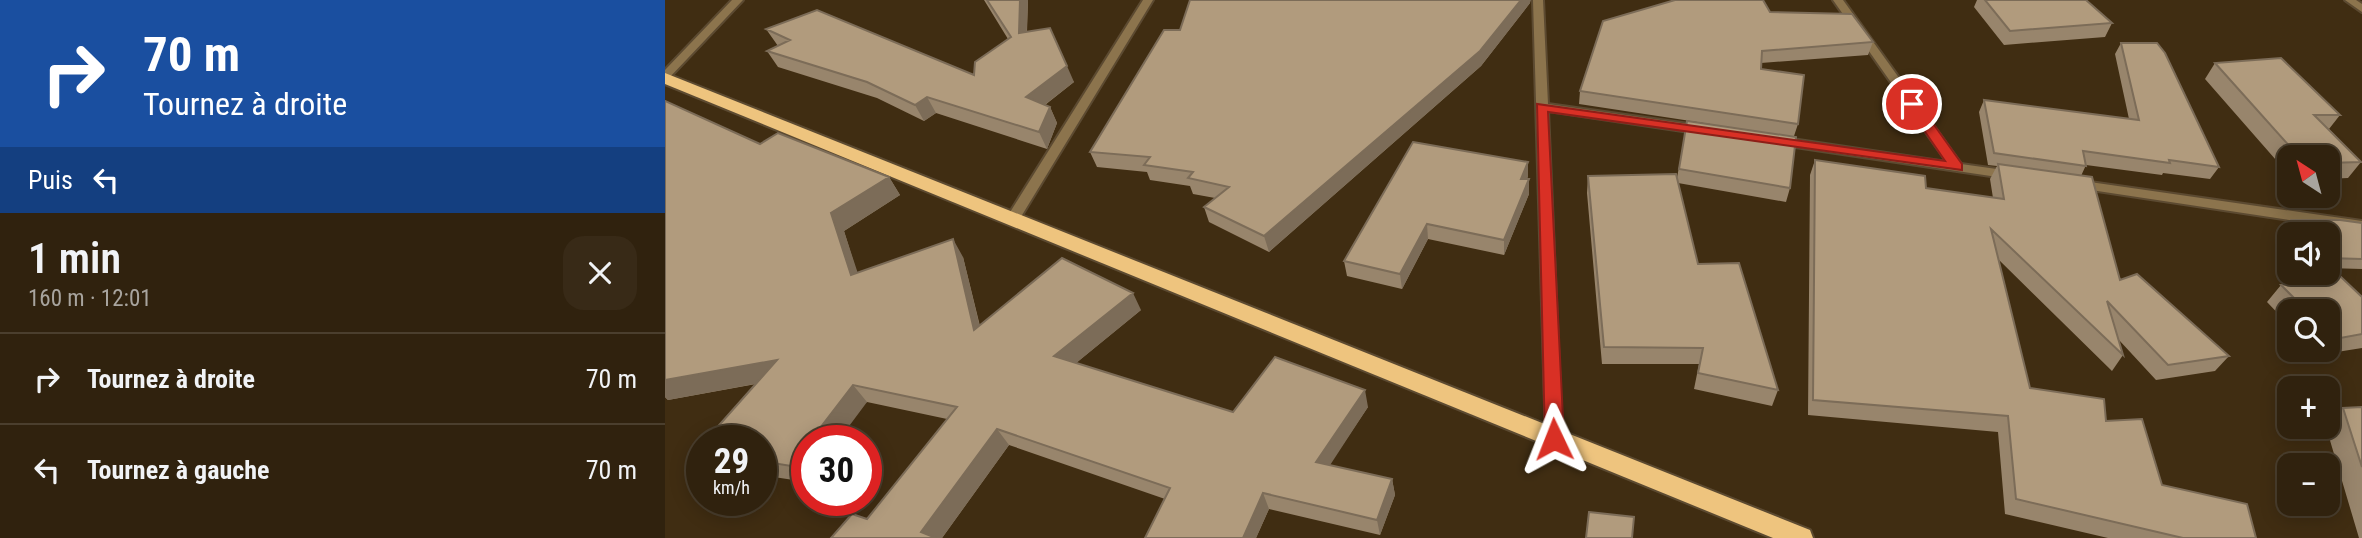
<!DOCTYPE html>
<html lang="fr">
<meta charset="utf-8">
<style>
:root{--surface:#30220e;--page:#382a17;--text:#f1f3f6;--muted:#a8a49e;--line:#4b3f2e}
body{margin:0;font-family:"Roboto Condensed",sans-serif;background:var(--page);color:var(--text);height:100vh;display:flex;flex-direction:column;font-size:26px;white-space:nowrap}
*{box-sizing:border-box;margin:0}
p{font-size:23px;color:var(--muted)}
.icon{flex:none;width:38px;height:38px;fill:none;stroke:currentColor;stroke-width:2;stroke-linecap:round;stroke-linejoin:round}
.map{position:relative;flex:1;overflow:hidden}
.sheet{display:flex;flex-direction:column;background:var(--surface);width:665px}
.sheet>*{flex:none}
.banner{background:#1a4fa0;color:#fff;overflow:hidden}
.needle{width:46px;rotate:324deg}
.buttons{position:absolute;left:1612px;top:145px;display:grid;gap:14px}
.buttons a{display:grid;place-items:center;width:63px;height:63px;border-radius:14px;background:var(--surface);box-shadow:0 4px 18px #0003,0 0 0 2px var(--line);font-size:35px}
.speed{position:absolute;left:21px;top:425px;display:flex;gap:14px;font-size:35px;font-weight:700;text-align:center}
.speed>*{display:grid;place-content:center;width:91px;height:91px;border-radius:50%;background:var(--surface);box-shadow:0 4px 18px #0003,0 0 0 2px var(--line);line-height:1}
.speed small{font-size:18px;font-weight:400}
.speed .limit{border:10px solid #d22;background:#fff;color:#111}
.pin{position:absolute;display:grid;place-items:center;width:60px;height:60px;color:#fff;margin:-30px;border:4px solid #fff;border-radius:50%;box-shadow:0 2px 7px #0007}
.me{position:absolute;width:77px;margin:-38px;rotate:358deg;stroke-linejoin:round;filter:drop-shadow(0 0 5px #0008)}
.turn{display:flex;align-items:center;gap:24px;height:147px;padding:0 28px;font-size:32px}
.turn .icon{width:91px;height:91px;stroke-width:2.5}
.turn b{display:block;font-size:49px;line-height:60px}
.then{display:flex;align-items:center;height:66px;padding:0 28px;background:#0003;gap:14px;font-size:26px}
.round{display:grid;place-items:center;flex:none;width:74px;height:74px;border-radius:21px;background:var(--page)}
.head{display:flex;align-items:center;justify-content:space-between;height:119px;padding:0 28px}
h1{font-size:42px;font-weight:600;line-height:52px}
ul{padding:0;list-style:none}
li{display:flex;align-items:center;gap:21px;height:91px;padding:0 28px;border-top:2px solid var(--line)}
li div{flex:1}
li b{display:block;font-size:26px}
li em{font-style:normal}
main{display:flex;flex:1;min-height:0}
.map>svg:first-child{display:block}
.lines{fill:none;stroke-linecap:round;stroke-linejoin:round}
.minor-casing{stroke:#5c4a31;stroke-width:4}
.trunk-casing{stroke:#5c4a31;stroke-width:4}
.minor{fill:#8c744d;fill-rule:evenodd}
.trunk{fill:#eec47e;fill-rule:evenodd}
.wall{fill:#98856c}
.shaded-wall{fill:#7c6c58}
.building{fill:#b19b7d;stroke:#7c6c58;stroke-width:2}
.route{fill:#d93025;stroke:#8d1f18;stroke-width:2}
</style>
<main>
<section class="sheet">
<div class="banner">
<div class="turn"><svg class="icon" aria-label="right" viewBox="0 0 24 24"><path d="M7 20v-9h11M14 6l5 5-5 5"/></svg><div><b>70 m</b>Tournez à droite</div></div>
<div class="then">Puis<svg class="icon" aria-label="left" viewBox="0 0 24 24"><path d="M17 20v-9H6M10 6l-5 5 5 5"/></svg></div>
</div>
<div class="head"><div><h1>1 min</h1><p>160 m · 12:01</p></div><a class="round"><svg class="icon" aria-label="close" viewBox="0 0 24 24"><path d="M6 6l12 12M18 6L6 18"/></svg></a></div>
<ul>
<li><svg class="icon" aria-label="right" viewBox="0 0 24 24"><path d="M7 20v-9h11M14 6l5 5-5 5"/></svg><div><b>Tournez à droite</b></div><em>70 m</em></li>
<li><svg class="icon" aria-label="left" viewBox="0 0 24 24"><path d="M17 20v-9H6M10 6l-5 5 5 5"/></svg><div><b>Tournez à gauche</b></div><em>70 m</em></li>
</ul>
</section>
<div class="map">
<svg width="1697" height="538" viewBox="0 0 1697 538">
<rect width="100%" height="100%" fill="#402d12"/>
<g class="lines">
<defs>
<path id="minor" d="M67 0H78L4 78 0 79V70Z
M478 0H488L354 220H344L342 217Z
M868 0H878L883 104 1038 126 1044 130 1038 134 883 111 897 439 895 444 889 446 883 444 881 439Z
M1168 0H1178L1296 164 1346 171 1352 175 1350 178 1346 179 1109 144 1107 141 1113 137 1282 162Z
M1680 0H1691L1697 4V12Z
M1411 180 1697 221V231L1406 187 1405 184 1406 181Z"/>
<path id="trunk" d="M0 73 1145 530 1148 538H1108L0 84Z"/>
</defs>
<use href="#minor" class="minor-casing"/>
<use href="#trunk" class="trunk-casing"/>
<use href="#minor" class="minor"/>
<use href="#trunk" class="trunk"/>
</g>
<path class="wall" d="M319 0H363L362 32 409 82 380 105 385 107 392 123 382 149 271 113 259 121 212 98 113 67 102 51 113 46 101 29 309 75 343 39Z
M1312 0H1421L1447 23 1440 37 1339 45 1309 7Z
M865 3 816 66 604 252 544 222 539 207 550 198 528 194 525 186 485 180 482 172 432 167 425 152 515 30Z
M1105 12 1208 42 1203 55 1096 63V69L1133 124 1129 136 1125 188 1121 202 1013 183 1033 264 1113 390 1107 406 1029 389 1034 364H937L922 193 923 176 1012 178 1022 121 1052 125 914 104 915 91Z
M1456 43 1554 167 1545 179 1498 173 1497 175 1421 165 1416 176 1455 280 1564 356 1550 371 1491 380 1454 340 1458 355 1447 371 1334 260 1365 388 1441 421 1497 485 1591 538H1443L1340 514 1333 432 1143 415 1145 175 1150 160 1261 188 1328 198 1325 179 1332 166 1323 165 1314 112 1319 100 1464 119 1450 54Z
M1550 63 1675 115 1664 129 1696 162 1683 178 1662 179V158H1624V175L1540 79Z
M0 101 95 144 224 177 235 195 179 231 192 273 298 257 315 326 476 310 411 363 568 412 703 407 664 465 727 479 730 495 715 535 604 509 591 538H480L500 499 344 445 277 538H166L202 519 282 419 202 402 142 441V482L96 475V441L91 384 3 400 0 397Z
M863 162 862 179 864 194 839 255 763 239 737 289 682 276 679 261Z
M1627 220 1697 223V269L1662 268V234H1624V235L1619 229Z
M1616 285 1697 297V348L1653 355 1648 350H1662V312H1624V325L1602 302Z
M1697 407V538H1694L1661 427H1662V422L1678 408Z"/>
<path class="shaded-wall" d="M355 0H363L361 49 354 33Z
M856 0H866L865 3 816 66 604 252 599 236Z
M402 66 409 82 369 113 361 97Z
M262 97 271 113 259 121 250 105Z
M385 107 392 123 382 149 374 132Z
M863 162V177L856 194V179Z
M224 177 235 195 179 231 199 292 186 275 166 213Z
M864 179V194L839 255V240Z
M762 224 763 239 737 289 735 274Z
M288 239 298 257 320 348 309 330Z
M468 293 476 310 399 373 389 356Z
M112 360 128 377 3 400 0 397V380Z
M188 385 202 402 173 441H145Z
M700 390 703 407 656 479 651 462Z
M332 429 344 445 277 538H261L256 532Z
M142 446V481L126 466Z
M727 479 730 495 715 535 712 520Z
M598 493 604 509 591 538H578Z"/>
<path class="building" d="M322 0H355L354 33 385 28 402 66 361 97 385 107 374 132 262 97 250 105 202 82 102 51 125 40 101 29 152 10 309 75 310 62 346 37Z
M525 0H856L815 51 599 236 539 207 564 187 523 178 528 172 479 165 485 157 425 152 499 30H515Z
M1010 0H1098L1105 12 1187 14 1208 42 1097 51 1096 69 1139 75 1133 124 915 91 938 21Z
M1320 0H1421L1447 23 1345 31Z
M1456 43H1492L1500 53 1554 167 1504 160 1505 163 1418 151 1421 166 1329 153 1319 100 1474 120Z
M1616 58 1675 115H1649L1696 162 1662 163V158H1635L1550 63Z
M0 101 95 144 113 133 224 177 166 213 186 275 288 239 309 330 397 258 468 293 389 356 568 412 610 357 700 390 651 462 727 479 712 520 598 493 578 538H480L505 488 332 429 256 532 271 538H166L187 514 202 519 292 407 188 385 145 441H142V446L126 466 96 461V441H40L112 360 0 380Z
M1022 121 1131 137 1125 188 1014 169Z
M748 142 863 162 856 179H864L839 240 762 224 735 274 679 261Z
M1150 160 1260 176 1261 188 1339 199 1333 164 1427 177 1455 280 1472 274 1564 356 1503 365 1442 301 1458 355 1326 229 1365 388 1439 399 1441 421 1477 419 1497 485 1582 504 1591 538H1518L1351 499 1343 416 1148 400Z
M1011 174 1033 264 1074 263 1113 390 1033 373 1038 348 939 347 923 176Z
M1627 220H1675L1697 223V259L1662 258V234H1640Z
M1676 277 1697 297V334L1670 339 1662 331V312H1643L1616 285Z
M1697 407V467L1678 408Z
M37 445V452L31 451Z
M924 512 969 517 967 538H921Z"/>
<path class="route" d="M1247 100 1252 101 1297 164V170L883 112 899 439 896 445 889 447 883 445 880 439 872 104 1280 161 1241 104Z"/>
</svg>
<div class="buttons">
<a><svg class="needle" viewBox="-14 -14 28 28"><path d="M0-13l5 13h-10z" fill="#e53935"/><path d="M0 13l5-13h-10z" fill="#a8a49e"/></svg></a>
<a><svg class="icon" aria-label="sound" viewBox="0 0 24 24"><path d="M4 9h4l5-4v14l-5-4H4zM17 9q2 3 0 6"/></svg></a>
<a><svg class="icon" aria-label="search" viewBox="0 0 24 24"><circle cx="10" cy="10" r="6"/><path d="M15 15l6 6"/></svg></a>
<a>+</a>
<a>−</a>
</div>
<div class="speed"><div>29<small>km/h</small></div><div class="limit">30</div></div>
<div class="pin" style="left:1247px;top:104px;background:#d93025"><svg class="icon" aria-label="arrive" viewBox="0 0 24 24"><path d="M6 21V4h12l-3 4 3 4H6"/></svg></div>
<svg class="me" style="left:889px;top:439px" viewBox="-20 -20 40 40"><path d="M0-17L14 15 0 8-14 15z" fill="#d93025" stroke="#fff" stroke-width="4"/></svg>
</div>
</main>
